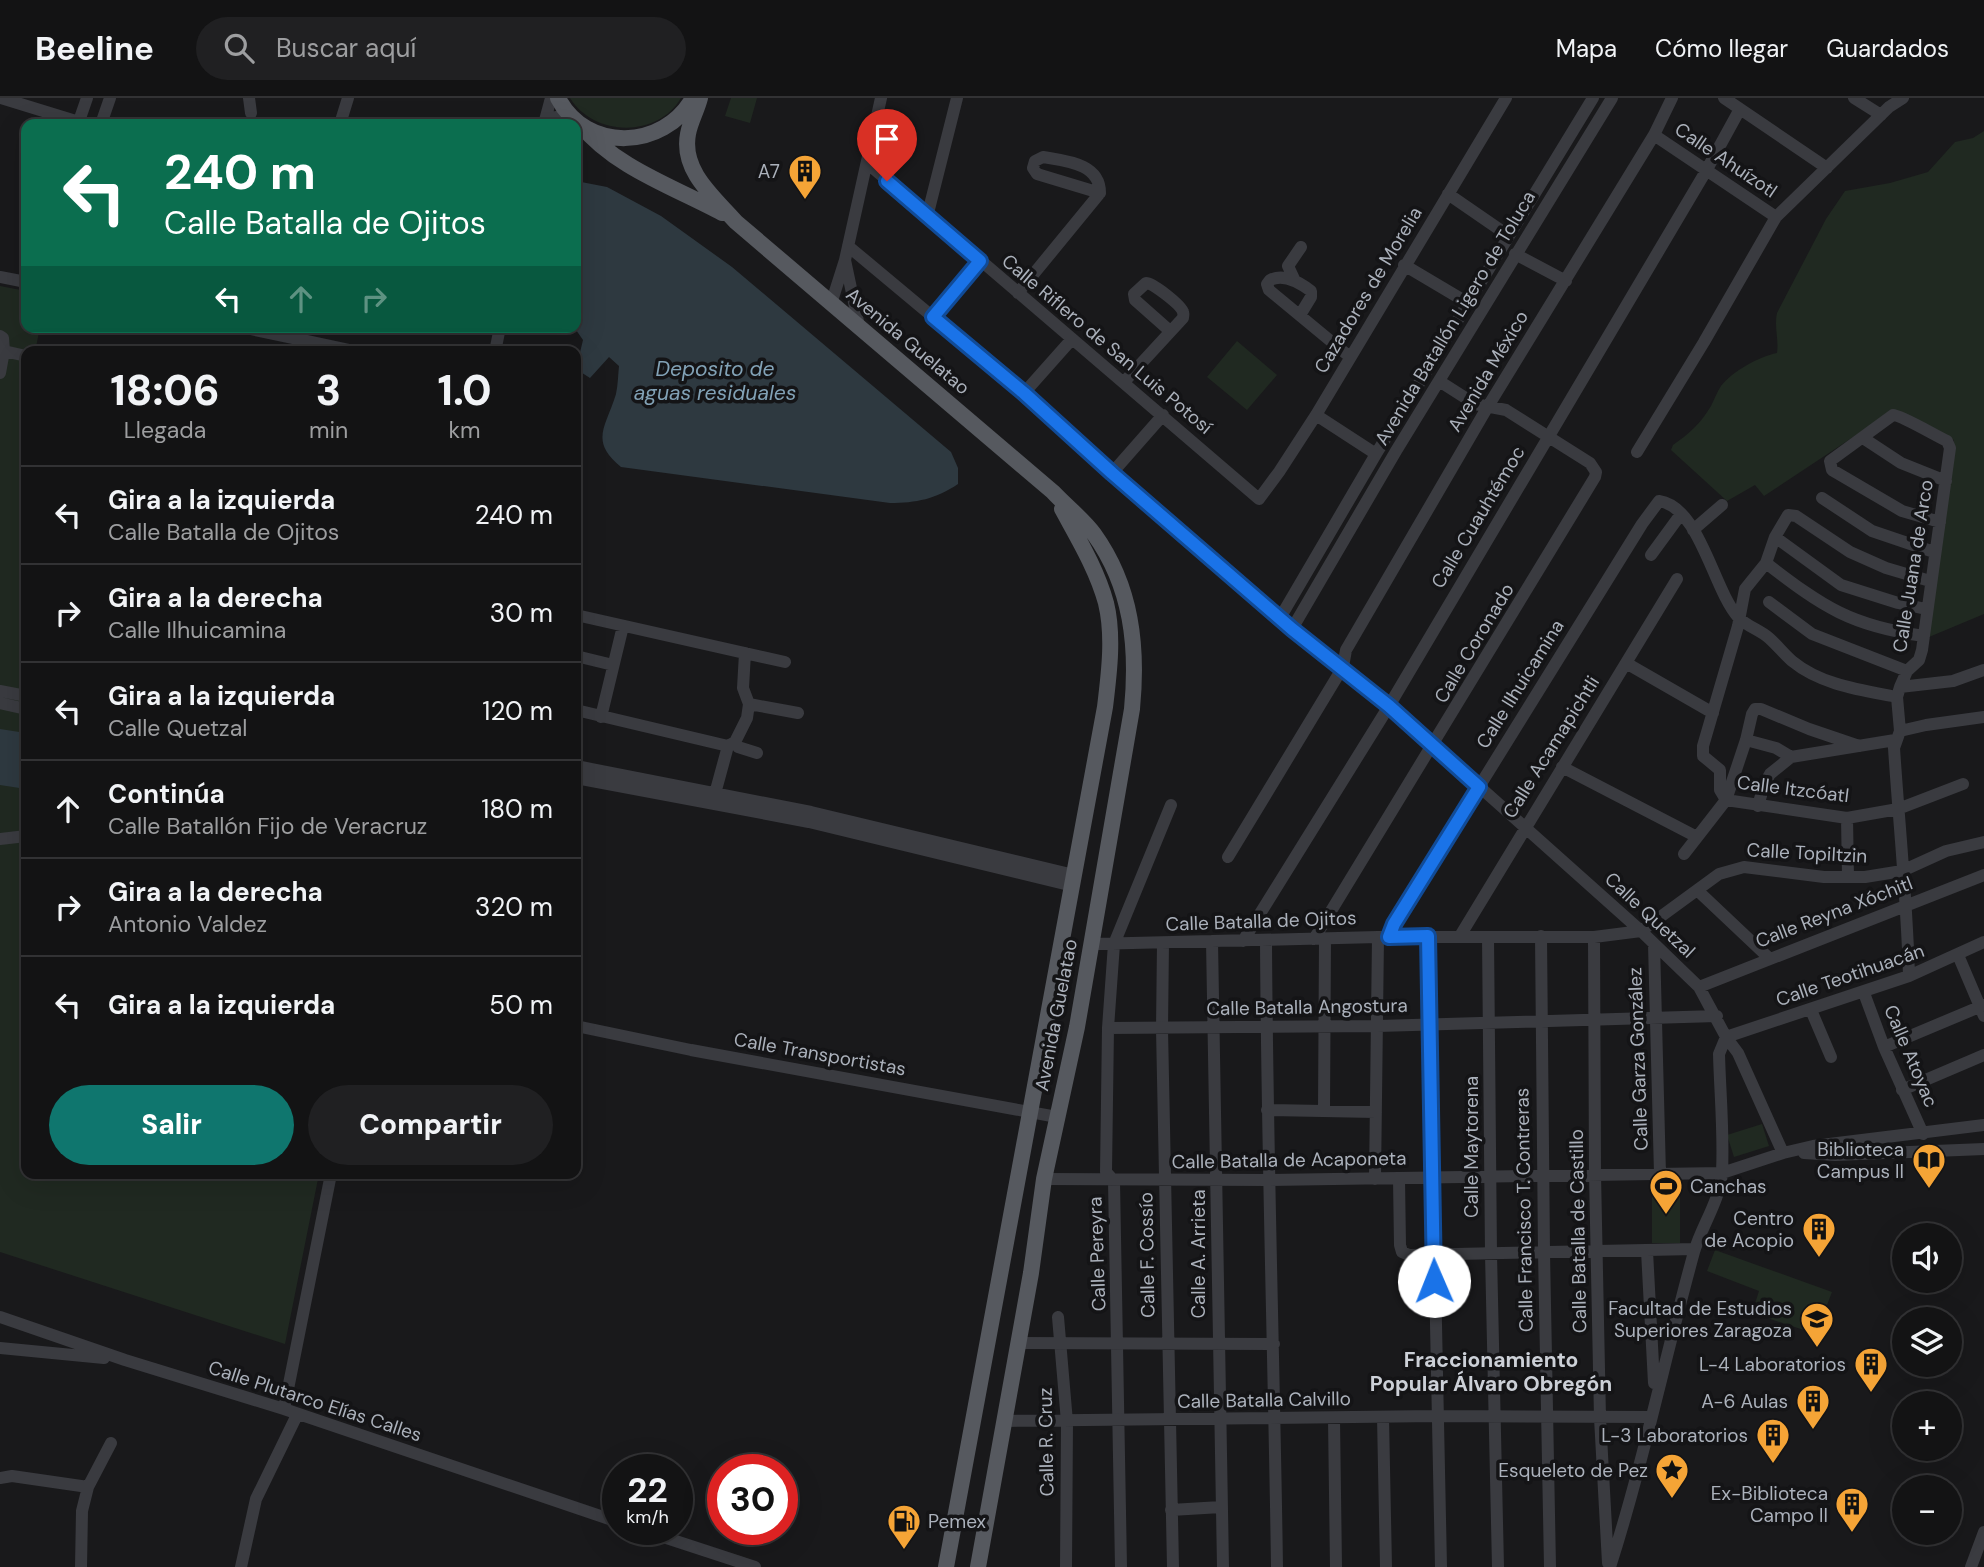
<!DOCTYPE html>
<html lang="es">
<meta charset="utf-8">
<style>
:root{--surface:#131314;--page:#202022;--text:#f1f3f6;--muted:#9d9ea0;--line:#323234;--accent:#0f766e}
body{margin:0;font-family:"DM Sans",sans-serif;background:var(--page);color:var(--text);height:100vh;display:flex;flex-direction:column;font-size:26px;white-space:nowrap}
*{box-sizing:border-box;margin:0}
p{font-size:23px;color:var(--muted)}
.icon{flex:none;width:38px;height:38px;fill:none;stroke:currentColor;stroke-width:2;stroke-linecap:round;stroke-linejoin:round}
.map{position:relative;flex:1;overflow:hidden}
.side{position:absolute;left:21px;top:248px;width:560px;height:833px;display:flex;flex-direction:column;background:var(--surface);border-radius:14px;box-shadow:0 7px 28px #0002,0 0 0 2px var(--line)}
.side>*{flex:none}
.guide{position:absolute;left:21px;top:21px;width:560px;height:214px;border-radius:14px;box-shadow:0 7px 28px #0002,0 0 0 2px var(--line);background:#0b6e4f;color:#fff;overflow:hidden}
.buttons{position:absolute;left:1892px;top:1125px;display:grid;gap:14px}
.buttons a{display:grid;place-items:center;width:70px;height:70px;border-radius:50%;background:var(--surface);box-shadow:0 7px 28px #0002,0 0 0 2px var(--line);font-size:35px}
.speed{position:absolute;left:602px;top:1356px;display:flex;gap:14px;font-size:35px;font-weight:700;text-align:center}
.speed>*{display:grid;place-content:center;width:91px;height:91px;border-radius:50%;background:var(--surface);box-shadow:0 7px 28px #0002,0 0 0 2px var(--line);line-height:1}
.speed small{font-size:18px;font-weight:400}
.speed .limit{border:10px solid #d22;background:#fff;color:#111}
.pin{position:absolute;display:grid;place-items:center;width:60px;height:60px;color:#fff;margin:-72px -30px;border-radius:50% 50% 50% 0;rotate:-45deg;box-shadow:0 0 7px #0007}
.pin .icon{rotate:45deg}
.me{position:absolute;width:77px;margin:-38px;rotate:359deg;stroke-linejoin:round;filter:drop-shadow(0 0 5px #0008)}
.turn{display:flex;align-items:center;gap:24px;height:147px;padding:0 28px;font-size:32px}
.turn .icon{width:91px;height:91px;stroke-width:2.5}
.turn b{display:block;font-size:49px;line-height:60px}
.lanes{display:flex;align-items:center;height:66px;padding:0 28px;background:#0003;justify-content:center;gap:35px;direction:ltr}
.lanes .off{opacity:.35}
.eta{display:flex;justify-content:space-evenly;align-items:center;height:119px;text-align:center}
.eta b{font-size:42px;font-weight:800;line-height:49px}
.primary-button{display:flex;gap:14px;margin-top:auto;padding:14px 28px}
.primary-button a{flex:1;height:80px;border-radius:42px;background:var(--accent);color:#fff;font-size:28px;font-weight:800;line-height:80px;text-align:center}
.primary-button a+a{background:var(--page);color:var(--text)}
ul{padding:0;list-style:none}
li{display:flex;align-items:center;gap:21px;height:98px;padding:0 28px;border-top:2px solid var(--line)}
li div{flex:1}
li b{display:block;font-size:26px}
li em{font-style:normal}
header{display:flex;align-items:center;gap:42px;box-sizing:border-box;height:98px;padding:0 35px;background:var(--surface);border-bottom:2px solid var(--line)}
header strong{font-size:33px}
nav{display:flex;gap:38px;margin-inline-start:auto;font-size:24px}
.search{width:490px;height:63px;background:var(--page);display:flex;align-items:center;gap:18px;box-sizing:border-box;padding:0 24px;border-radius:38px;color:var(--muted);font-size:26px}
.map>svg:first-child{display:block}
.green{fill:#202921}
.water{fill:#2e3940}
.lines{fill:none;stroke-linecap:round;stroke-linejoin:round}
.minor{stroke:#3a3b40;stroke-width:12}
.major{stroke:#56595f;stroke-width:16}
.route-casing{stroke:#114b97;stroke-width:18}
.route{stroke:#1a73e8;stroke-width:12}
.labels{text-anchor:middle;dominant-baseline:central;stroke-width:7;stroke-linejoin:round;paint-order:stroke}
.street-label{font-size:19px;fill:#abb1bb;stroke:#141416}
.poi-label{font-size:19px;fill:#abb1bb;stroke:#141416;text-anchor:end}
.water-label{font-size:21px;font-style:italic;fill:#82a2b6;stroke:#141416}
.neighbourhood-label{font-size:21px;font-weight:bold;fill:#ccd0d7;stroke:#141416}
</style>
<header>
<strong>Beeline</strong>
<div class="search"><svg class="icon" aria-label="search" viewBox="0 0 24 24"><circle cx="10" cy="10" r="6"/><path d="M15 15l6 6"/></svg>Buscar aquí</div>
<nav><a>Mapa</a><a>Cómo llegar</a><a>Guardados</a></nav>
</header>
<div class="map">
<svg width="1984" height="1469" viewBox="0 0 1984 1469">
<rect width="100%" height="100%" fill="#19191b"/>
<path class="green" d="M570 0H681C658 40 594 39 570 0Z
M731 0H757L750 25 725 18Z
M1984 33V516L1929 539 1954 342 1894 312 1764 398 1755 387 1727 403 1671 352 1673 347C1689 336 1701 325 1711 308 1714 302 1717 294 1721 288 1733 273 1758 259 1777 255 1779 241 1774 230 1777 215L1826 121 1845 93 1890 85 1928 74 1955 44 1973 40Z
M0 188 26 193V229H40L35 254H26V1076H319L285 1246 0 1154Z
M1237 243 1277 277 1247 312 1207 279Z
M1762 1026 1769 1048 1734 1059 1727 1037Z
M1652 1090H1680V1145H1652Z
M1715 1152 1832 1194 1816 1236 1752 1215 1759 1193 1707 1173Z"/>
<path class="water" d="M576 83 607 89 661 118 732 169 951 354 958 370V386C936 401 916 405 890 405L621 369C589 343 606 329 616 296 618 287 618 277 619 268L609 259 590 280 576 271 583 242 574 229H576Z
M0 631 26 635V691L0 687Z"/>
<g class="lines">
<path class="minor" d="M1 0 79 24
M249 0 251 15
M1724 0 1827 70
M1854 0 1881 17
M78 26 87 0
M101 26 110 0
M340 26 348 0
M544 26 551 0
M545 26 556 19 573 21
M1654 37 1776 119
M867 65 1259 401 1279 374 1316 317 1506 0
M1448 96 1509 138
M927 119 957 0
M848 148 1024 295 1112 375 1292 531 1389 608 1641 833 1699 889 1726 939 1738 955 1783 1055
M1515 156 1566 183
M845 162 859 228
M1404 167 1468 205
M0 179 26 184
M1295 183 1288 168 1301 149
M1018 195 1100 95C1100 65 1065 63 1043 59L1035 63 1033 70 1037 76 1100 95
M831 206 845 162 881 0
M1300 217 1311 199V193C1299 184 1284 175 1270 182L1267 186 1269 192 1350 259
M933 219 980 163
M241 229 359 254
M0 238 3 240 4 253 0 275
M4 253 26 258
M495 254 500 229
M1124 284 1183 220C1183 218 1184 216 1183 214 1181 207 1153 185 1146 185L1134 196 1135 202 1170 233
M1024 295 1072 241
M1316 317 1376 356
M1863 340 1901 365 1946 383
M1637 354 1704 244 1776 119 1889 9 1903 0
M1112 375 1163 317
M1822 400 1872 433 1934 454
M1693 432 1722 407
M1775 439 1841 487 1898 505 1926 511
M1651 457 1681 416
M1766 465C1823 509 1851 528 1924 538
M1769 504 1812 536 1907 573
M576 517 785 564
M1280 520 1376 356 1593 0
M1292 531 1396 353 1612 0
M745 555 743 590 749 606 798 615
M576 558 613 567
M1626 565 1713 615
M1900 589 1953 583 1984 572
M0 593 26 598
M0 605 26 611
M576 612 728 648 735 644 738 649 757 655
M601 619 623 528
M1900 633 1926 627 1984 619
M1746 642 1776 650 1791 659
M735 644 747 620 749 606
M576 668 811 714 1074 777
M1562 669 1697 739
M576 680 809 724 1073 788
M1726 702 1720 692V672L1703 658V648L1738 528 1745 491 1766 465 1775 439 1788 417 1796 418 1850 454 1886 470 1930 483
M1726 702 1847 720 1898 711 1963 686
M713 703 728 648
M1758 708 1764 687 1770 676 1791 659 1895 642
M1847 720 1848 779
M0 741 26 738
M1684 756 1726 702 1746 642 1752 616 1755 611H1761L1809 631 1859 648
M1228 759 1343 569 1346 552 1487 310 1654 37 1672 0
M1697 792 1769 860
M1428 838 1441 1469
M1460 838 1677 481
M1541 838 1544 1154 1550 1469
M1389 839 1394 826 1642 426 1659 403C1700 409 1713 491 1738 519 1746 528 1760 532 1769 540 1777 547 1784 556 1792 563 1821 587 1861 592 1897 599
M1488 839 1491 1156 1498 1469
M1594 839 1595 1076 1600 1320 1608 1465
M1314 841 1595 379 1596 374 1590 365 1506 312 1475 306 1439 283
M1266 842C1267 1051 1274 1260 1277 1469
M1212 843 1223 1469
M1243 843 1389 608 1706 73 1740 11
M1163 845 1162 931 1173 1469
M1092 846 1378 839H1594L1641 833 1719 776 1744 769 1824 779H1865L1902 773 1946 753 1984 744
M1654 846 1660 1076
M1958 857 1984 918
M1909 878C1907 802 1899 726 1894 650L1900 633 1897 599 1900 589 1907 573 1919 562 1922 552 1950 350 1947 343C1936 338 1901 317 1893 317L1830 363 1832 372 1902 413 1940 424
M1699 889 1984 777
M1864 895 1884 949 1923 1036
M1811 912 1831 959
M576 928 691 952 1057 1019
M1108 930 1378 928 1717 918
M1884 949 1984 907
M1902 992 1984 957
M1267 1012 1376 1014
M1324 1013 1325 841
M1804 1055 1835 1057 1984 1051
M1044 1081 1269 1082 1722 1075 1783 1055 1813 1048 1984 1027
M1375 1081 1378 839
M1399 1081 1400 1147 1402 1154 1409 1157 1695 1151
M1647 1153 1654 1285
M0 1219 125 1262 284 1311 618 1424
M1058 1219 1067 1324 1066 1469
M1018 1245 1274 1246
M0 1250 104 1260
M284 1311 331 1076
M1383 1319 1386 1469
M1334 1321 1336 1469
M1004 1323 1436 1318 1651 1319
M0 1380 12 1378 88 1389
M1171 1412 1221 1409
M642 1432 755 1469
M81 1469 82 1413 88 1389 111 1345
M241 1469 256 1401 297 1317
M1121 1469 1114 1083 1106 1074 1108 930 1114 846 1171 707
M1610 1469C1643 1366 1665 1259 1694 1154 1702 1127 1720 1103 1722 1074 1724 1035 1720 995 1719 956L1726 939 1909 878 1984 844
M1971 1469 1984 1434"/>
<path class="major" d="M558 0C586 55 664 52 693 0
M700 0C697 12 690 24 688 36 681 73 714 99 736 124L1053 394C1066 408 1083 421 1094 436 1132 489 1138 549 1132 611L1077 929 1044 1081 1031 1175 978 1469
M581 27C614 69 676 90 722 115
M946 1469 1105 609C1109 576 1114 538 1106 505 1097 472 1079 442 1062 411"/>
</g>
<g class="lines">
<defs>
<path id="route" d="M887 83 980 163 933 219 1024 295 1112 375 1292 531 1389 608 1479 689 1394 826 1389 839 1428 838 1434 1183"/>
</defs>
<use href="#route" class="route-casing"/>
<use href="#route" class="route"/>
</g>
<defs>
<symbol id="building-pin" viewBox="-11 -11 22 30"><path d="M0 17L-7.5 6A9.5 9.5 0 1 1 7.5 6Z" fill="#f5a436" stroke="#141416"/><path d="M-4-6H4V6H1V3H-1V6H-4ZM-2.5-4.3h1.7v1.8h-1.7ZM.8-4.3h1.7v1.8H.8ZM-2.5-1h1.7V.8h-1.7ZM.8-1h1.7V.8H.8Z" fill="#111"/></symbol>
<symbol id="library-pin" viewBox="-11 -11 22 30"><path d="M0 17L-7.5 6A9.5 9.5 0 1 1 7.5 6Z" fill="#f5a436" stroke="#141416"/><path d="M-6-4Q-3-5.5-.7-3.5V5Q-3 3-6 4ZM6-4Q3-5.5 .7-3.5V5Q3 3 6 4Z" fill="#111"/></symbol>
<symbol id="stadium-pin" viewBox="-11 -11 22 30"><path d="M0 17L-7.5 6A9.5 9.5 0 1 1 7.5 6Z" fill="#f5a436" stroke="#141416"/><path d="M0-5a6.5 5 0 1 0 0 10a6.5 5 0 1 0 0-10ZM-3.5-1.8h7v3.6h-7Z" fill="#111"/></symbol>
<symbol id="university-pin" viewBox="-11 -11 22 30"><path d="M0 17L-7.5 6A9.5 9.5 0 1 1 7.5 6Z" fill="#f5a436" stroke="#141416"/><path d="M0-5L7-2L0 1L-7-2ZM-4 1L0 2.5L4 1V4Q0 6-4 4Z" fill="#111"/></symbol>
<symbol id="sight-pin" viewBox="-11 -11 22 30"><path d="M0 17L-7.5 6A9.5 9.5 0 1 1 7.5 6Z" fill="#f5a436" stroke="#141416"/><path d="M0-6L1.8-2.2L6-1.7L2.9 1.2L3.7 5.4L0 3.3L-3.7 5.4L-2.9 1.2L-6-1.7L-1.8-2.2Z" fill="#111"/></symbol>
<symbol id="fuel-pin" viewBox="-11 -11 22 30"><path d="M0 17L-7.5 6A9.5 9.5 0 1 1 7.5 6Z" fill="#f5a436" stroke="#141416"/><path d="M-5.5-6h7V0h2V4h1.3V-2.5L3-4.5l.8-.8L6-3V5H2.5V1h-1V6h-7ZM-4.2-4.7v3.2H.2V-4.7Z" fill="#111"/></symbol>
</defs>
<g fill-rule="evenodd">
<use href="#building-pin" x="786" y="54" width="38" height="52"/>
<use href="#library-pin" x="1910" y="1043" width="38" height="52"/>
<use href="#stadium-pin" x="1647" y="1069" width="38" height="52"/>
<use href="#building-pin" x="1800" y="1112" width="38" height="52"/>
<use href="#university-pin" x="1798" y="1202" width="38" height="52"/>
<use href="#building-pin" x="1852" y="1247" width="38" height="52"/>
<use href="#building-pin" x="1794" y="1284" width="38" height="52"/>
<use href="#building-pin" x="1754" y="1318" width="38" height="52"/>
<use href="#sight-pin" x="1653" y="1353" width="38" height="52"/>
<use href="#building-pin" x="1833" y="1387" width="38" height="52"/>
<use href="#fuel-pin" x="885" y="1404" width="38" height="52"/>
</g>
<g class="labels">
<g class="street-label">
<text transform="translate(1726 62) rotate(34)">Calle Ahuízotl</text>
<text transform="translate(1368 192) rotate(-59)">Cazadores de Morelia</text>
<text transform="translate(1455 220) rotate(-59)">Avenida Batallón Ligero de Toluca</text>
<text transform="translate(908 243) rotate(40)">Avenida Guelatao</text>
<text transform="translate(1107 246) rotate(40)">Calle Riflero de San Luis Potosí</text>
<text transform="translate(1488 273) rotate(-59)">Avenida México</text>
<text transform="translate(1478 419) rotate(-59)">Calle Cuauhtémoc</text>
<text transform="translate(1913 468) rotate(-81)">Calle Juana de Arco</text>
<text transform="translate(1474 545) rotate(-59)">Calle Coronado</text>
<text transform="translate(1520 586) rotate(-58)">Calle Ilhuicamina</text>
<text transform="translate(1551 649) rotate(-58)">Calle Acamapichtli</text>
<text transform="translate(1793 691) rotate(7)">Calle Itzcóatl</text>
<text transform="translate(1807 755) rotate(3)">Calle Topiltzin</text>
<text transform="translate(1834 814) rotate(-21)">Calle Reyna Xóchitl</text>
<text transform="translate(1650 817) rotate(43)">Calle Quetzal</text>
<text transform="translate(1261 823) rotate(-2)">Calle Batalla de Ojitos</text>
<text transform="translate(1850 877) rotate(-19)">Calle Teotihuacán</text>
<text transform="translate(1307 909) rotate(-1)">Calle Batalla Angostura</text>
<text transform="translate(1056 917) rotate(-79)">Avenida Guelatao</text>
<text transform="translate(820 956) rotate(10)">Calle Transportistas</text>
<text transform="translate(1911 958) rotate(67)">Calle Atoyac</text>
<text transform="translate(1638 961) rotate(-92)">Calle Garza González</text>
<text transform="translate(1471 1049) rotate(-90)">Calle Maytorena</text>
<text transform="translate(1289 1062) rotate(-1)">Calle Batalla de Acaponeta</text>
<text transform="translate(1524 1112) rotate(-91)">Calle Francisco T. Contreras</text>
<text transform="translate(1578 1133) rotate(-91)">Calle Batalla de Castillo</text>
<text transform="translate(1097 1156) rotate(-92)">Calle Pereyra</text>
<text transform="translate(1198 1156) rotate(-90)">Calle A. Arrieta</text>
<text transform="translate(1147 1157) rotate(-91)">Calle F. Cossío</text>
<text transform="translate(1264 1302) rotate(-1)">Calle Batalla Calvillo</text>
<text transform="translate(315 1303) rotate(18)">Calle Plutarco Elías Calles</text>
<text transform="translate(1046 1344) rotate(-91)">Calle R. Cruz</text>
</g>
<g class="poi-label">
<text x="780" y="73">A7</text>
<text x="1904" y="1051">Biblioteca<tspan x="1904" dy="22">Campus II</tspan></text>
<text x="1690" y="1088" text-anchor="start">Canchas</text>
<text x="1794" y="1120">Centro<tspan x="1794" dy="22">de Acopio</tspan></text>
<text x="1792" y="1210">Facultad de Estudios<tspan x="1792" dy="22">Superiores Zaragoza</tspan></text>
<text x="1846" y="1266">L-4 Laboratorios</text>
<text x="1788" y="1303">A-6 Aulas</text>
<text x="1748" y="1337">L-3 Laboratorios</text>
<text x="1648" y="1372">Esqueleto de Pez</text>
<text x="1828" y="1395">Ex-Biblioteca<tspan x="1828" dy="22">Campo II</tspan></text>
<text x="928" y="1423" text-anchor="start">Pemex</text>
</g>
<g class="water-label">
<text x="715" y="271">Deposito de<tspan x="715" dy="24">aguas residuales</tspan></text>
</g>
<g class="neighbourhood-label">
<text x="1491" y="1262">Fraccionamiento<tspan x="1491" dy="24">Popular Álvaro Obregón</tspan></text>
</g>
</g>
</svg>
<div class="buttons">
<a><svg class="icon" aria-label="sound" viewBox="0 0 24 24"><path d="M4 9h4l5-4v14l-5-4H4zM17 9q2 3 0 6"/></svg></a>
<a><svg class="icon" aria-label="layers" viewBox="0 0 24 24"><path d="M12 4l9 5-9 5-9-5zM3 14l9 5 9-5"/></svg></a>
<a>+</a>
<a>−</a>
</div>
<div class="speed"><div>22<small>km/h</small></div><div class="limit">30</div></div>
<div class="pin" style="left:887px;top:83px;background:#d93025"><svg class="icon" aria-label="arrive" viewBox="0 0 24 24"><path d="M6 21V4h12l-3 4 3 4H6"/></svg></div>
<svg class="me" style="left:1434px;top:1183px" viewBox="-20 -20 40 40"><circle r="19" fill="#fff"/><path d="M0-13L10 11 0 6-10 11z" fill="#1a73e8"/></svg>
<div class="guide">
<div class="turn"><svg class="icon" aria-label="left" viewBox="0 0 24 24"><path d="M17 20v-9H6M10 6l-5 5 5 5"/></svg><div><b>240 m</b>Calle Batalla de Ojitos</div></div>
<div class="lanes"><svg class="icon" aria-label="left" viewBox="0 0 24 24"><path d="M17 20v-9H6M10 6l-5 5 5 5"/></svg><svg class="icon off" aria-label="ahead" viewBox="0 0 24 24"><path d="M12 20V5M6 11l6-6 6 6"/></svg><svg class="icon off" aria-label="right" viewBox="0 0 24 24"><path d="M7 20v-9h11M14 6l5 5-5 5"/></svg></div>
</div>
<section class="side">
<div class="eta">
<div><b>18:06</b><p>Llegada</p></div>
<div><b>3</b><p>min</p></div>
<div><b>1.0</b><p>km</p></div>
</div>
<ul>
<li><svg class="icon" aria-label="left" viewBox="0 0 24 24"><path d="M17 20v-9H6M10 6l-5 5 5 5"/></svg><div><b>Gira a la izquierda</b><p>Calle Batalla de Ojitos</p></div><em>240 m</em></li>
<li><svg class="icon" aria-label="right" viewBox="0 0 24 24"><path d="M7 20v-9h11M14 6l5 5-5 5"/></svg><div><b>Gira a la derecha</b><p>Calle Ilhuicamina</p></div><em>30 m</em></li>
<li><svg class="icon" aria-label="left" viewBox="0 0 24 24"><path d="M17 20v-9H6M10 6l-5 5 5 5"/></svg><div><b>Gira a la izquierda</b><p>Calle Quetzal</p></div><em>120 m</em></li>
<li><svg class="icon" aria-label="ahead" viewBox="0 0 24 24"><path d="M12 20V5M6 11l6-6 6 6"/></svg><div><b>Continúa</b><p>Calle Batallón Fijo de Veracruz</p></div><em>180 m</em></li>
<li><svg class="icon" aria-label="right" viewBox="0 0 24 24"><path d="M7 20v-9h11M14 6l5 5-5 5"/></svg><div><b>Gira a la derecha</b><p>Antonio Valdez</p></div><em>320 m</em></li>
<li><svg class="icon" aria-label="left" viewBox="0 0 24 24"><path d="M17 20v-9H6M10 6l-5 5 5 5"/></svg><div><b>Gira a la izquierda</b></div><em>50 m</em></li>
</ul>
<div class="primary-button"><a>Salir</a><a>Compartir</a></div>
</section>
</div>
